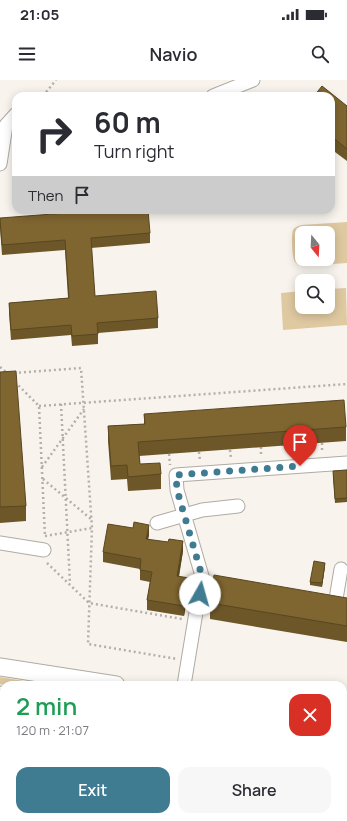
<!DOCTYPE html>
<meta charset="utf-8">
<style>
:root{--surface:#fff;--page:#f7f7f7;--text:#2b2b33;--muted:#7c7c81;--accent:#3f7c92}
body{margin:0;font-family:Manrope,sans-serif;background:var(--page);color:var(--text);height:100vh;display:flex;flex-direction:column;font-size:15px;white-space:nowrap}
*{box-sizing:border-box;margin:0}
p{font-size:13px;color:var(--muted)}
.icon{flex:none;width:22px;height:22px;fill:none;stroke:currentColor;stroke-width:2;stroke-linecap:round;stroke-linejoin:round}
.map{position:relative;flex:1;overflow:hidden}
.panel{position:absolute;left:0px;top:601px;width:347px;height:140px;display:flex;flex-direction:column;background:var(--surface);border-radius:12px 12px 0 0;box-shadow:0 2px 10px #0003}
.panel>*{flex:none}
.top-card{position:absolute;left:12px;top:12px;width:323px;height:122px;border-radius:12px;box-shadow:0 2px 10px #0003;background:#fff;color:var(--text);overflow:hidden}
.needle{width:26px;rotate:162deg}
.buttons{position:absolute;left:295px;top:146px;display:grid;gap:8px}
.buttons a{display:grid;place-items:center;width:40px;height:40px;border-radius:8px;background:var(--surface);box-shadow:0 2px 10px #0003;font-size:20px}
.pin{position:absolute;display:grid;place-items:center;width:34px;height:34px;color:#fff;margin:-41px -17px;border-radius:50% 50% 50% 0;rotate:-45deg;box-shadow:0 0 4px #0007}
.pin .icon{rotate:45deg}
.me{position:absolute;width:44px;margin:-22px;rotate:7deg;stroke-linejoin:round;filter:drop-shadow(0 0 3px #0008)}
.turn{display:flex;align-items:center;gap:14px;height:84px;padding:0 16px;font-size:18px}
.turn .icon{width:52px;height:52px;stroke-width:2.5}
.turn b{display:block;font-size:28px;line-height:34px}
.then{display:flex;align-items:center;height:38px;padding:0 16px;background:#0003;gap:8px;font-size:15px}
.round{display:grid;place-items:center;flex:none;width:42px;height:42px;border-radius:12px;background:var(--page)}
.overview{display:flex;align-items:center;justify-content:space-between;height:68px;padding:0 16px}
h1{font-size:24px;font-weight:600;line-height:30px;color:#1e9e55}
.cta{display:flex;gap:8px;margin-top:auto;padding:8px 16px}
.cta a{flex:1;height:46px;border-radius:12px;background:var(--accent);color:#fff;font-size:16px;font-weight:600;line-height:46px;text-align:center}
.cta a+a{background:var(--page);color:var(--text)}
.status{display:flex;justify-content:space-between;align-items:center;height:28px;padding:0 20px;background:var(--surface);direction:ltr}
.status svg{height:11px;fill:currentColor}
header{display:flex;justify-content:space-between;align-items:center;height:52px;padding:0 16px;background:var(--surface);font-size:18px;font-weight:600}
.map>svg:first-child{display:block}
.green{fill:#dfc9a1;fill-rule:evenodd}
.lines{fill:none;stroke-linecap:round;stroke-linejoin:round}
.minor-casing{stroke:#afaba5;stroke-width:15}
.major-casing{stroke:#afaba5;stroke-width:19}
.path{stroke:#b3afaa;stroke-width:2.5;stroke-dasharray:2 3;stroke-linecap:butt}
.minor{stroke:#fff;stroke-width:13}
.major{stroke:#fff;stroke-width:17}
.wall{fill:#6d5729}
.shaded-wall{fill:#594722}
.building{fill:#7f6530;stroke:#594722}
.route{stroke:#3f7c92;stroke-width:7;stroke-dasharray:0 12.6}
</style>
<div class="status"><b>21:05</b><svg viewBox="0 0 49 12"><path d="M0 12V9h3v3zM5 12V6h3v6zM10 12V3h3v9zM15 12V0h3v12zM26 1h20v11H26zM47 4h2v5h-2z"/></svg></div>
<header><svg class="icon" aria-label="menu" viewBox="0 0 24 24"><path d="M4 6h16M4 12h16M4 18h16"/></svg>Navio<svg class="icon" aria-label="search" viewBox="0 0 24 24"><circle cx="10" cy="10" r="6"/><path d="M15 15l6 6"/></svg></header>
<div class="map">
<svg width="347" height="741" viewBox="0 0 347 741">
<rect width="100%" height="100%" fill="#f8f4ed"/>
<path class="green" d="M347 142V183L304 186C301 186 298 185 295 182 292 178 291 155 293 150 295 147 298 146 301 145ZM302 153H328V179H302Z
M346 208 347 245 283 250 281 213 302 211V227H328V209Z
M0 597 47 605H4L0 604Z"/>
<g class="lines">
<defs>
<path id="minor" d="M213 16 253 0
M0 84 6 45 16 34
M157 443 202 430 238 426
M0 463 44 470
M336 519 341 489
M184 605 202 496 177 410 176 395 347 383
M115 737 116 741"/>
<path id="major" d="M0 587 116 605
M0 615 4 616
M343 646 347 647
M343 676 347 677"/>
</defs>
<use href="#minor" class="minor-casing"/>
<use href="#major" class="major-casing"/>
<path class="path" d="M43 16 56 0
M0 287 7 293
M14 293 81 288 92 448 88 564 177 579
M15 302 39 326 45 457
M61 324 70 504
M39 326 347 304
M322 363V373
M291 365 292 375
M261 367V377
M230 370 231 379
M199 372 200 381
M169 374 170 385
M42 387 84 329
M43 399 91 439
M45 456 92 448
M47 483 89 523 182 539
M93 737 94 741"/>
<use href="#minor" class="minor"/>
<use href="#major" class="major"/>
</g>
<path class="wall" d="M331 16 347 26V81L331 69Z
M0 138 150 153V163L91 168 95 216 158 238V248L98 253V264L72 266 71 255 11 260 9 233V223L68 218 65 170 2 175 0 148Z
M0 292 26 426V441L0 443Z
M144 334 346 347V361L139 376 140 384 161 394V409L128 411 127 399 111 400 108 361V346L144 344Z
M347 390V422L335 423 333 395Z
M149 455 148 459 183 471 179 497 189 508 184 536 147 530V520L150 502 140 500V489L103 482V472Z
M325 486 322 507 310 505V502Z
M347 518V562L210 539V523Z
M0 683 4 684V729L0 728Z"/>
<path class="shaded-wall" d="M149 445V455L146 469V459Z
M183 461V471L177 506V496Z
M325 483V486L322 507V503Z
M189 498V508L184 536V526Z"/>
<path class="building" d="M322 6 347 26V69L331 56V16H314Z
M310 14 314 16H309Z
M106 130H148L150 153 91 158 95 216 156 211 158 238 97 243 98 254 72 256 71 245 11 250 9 223 69 218 65 160 2 165 0 138Z
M16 291 26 426 0 427V292Z
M344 320 346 347 138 362 140 384 160 383 161 394 128 397 127 385 111 386 108 346 145 344 144 334Z
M347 390V418L335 419 333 391Z
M134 442 149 445 146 459 168 462 169 459 183 461 177 496 189 498 184 526 147 520 152 492 140 490 141 479 103 472 108 444 133 448Z
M314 481 325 483 322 503 310 502Z
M214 495 347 518V546L210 523Z
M0 683 4 684V711L0 710Z
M196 737H300L324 741H195Z"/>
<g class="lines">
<path class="route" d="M200 514 202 496 177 410 176 395 300 386"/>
</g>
</svg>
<div class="buttons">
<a><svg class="needle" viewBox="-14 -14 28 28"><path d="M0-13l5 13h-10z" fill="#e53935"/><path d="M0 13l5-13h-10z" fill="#7c7c81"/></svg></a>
<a><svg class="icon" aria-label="search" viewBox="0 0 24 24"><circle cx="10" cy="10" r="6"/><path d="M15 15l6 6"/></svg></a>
</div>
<div class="pin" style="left:300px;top:386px;background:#d93025"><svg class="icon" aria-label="arrive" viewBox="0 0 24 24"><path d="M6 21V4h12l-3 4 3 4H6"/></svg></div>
<svg class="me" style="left:200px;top:514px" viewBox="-20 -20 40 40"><circle r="19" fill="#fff"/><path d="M0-13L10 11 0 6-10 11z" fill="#3f7c92"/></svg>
<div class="top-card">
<div class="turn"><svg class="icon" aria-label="right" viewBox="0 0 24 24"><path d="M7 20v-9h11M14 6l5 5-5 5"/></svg><div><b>60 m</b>Turn right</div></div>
<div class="then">Then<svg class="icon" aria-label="arrive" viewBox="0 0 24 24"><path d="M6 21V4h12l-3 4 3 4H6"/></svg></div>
</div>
<section class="panel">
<div class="overview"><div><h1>2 min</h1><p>120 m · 21:07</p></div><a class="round" style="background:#d93025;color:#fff"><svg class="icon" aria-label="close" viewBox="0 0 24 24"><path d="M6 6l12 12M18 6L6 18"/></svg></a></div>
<div class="cta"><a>Exit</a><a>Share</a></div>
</section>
</div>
